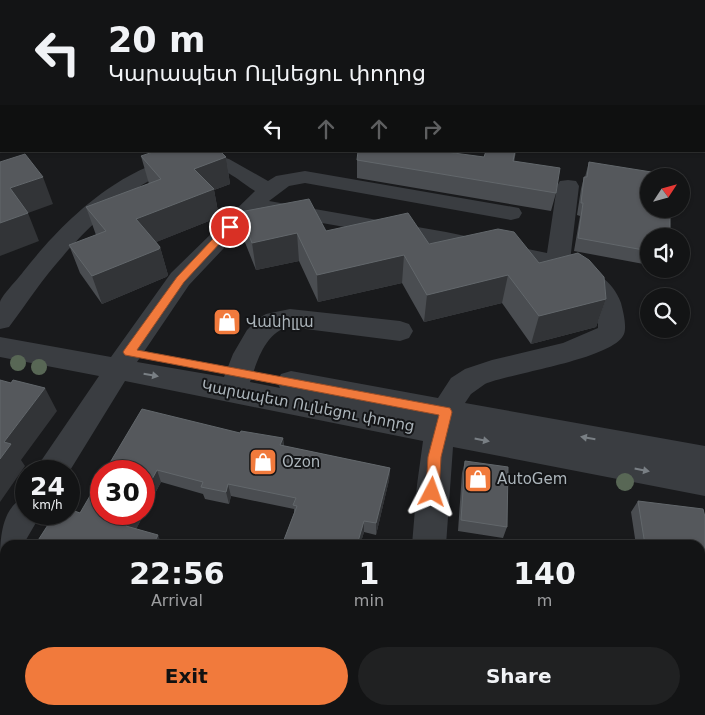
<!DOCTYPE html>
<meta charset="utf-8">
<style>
:root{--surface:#131415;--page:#202122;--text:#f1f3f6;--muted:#9d9ea0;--line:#323334;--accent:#f17a3c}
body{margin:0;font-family:"DejaVu Sans","Noto Sans Armenian",sans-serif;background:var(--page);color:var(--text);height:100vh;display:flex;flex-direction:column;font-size:19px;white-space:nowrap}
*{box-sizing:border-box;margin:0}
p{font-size:16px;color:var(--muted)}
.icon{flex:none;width:28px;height:28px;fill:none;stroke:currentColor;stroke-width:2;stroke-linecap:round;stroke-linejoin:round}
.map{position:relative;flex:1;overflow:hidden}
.drawer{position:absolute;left:0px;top:540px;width:705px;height:175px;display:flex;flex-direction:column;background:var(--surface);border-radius:15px 15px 0 0;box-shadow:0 1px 4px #0004,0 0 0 1px var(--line)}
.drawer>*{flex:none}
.hud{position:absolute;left:0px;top:0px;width:705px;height:152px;box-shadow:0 1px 4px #0004,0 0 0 1px var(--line);background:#131415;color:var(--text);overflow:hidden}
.needle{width:32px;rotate:54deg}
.buttons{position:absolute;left:640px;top:168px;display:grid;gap:10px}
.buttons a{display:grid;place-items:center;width:50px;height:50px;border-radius:50%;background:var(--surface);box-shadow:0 1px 4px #0004,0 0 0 1px var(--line);font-size:25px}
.speed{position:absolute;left:15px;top:460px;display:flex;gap:10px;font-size:25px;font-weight:700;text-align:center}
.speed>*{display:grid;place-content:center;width:65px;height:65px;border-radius:50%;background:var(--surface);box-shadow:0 1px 4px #0004,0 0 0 1px var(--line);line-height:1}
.speed small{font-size:12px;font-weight:400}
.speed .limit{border:8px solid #d22;background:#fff;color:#111}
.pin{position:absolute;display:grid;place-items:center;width:42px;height:42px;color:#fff;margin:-21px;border:2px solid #fff;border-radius:50%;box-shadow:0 1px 5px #0007}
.me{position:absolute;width:55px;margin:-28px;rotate:4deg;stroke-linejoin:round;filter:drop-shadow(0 0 4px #0008)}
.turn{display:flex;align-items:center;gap:18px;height:105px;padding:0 25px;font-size:22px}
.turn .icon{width:65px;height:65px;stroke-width:2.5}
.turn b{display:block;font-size:35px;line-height:42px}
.lanes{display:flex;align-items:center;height:48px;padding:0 25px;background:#0003;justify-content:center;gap:25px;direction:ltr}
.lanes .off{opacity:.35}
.eta{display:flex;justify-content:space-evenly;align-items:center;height:85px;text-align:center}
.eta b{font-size:30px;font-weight:800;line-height:35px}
.button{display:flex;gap:10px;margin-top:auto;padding:10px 25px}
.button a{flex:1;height:58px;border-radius:30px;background:var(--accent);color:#111;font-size:20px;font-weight:800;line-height:58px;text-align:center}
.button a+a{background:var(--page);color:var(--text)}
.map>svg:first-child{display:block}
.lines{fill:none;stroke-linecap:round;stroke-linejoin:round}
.minor{fill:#3a3d41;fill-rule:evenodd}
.tree{fill:#586755}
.wall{fill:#4a4d51}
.shaded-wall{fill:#323437}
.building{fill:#55585c;stroke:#62676b}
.oneway{fill:#797f84}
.route{fill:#f17a3c;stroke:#9d4f27}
.labels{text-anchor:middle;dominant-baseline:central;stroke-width:4;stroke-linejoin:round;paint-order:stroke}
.poi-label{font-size:15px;fill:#acb5bb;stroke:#141517;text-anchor:start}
.street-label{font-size:15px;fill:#acb5bb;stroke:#141517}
</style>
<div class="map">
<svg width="705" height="715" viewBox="0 0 705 715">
<rect width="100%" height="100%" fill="#191a1c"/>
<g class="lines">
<path class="minor" d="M0 66H1V76H0Z
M207 153 229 159 268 181 276 176 305 171 519 208 522 213 519 218 511 220 305 183 289 186 269 201 446 232 547 253 557 186 560 181 568 180 576 181 579 186 570 261C592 268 613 280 621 303 623 311 627 326 624 334 614 359 511 373 485 384L471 394 465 403 705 446V496L453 447 446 545H412L417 485 423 441 125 381 69 472 36 471 41 461 99 376 0 357V337L111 357 171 273 255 191C241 182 224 167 208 165 156 159 94 221 63 256 43 278 27 303 9 327L0 329C0 321 0 310 0 302 2 295 18 279 23 272 68 215 131 156 207 153ZM258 212C313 221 368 231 423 242 469 251 554 260 589 292 598 300 598 316 598 328L563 343 492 360 465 369 451 378 438 398 291 371 281 374 277 382 280 388 250 382C257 362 265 331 290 327L400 341 409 338 413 331 409 324 400 321 290 309 266 314 259 318 247 330 233 354 224 377 137 362 189 285Z
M26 496V514H41L23 545H5V566L0 568C0 540 0 508 26 496Z
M398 710H438L437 715H397Z"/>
</g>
<g class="tree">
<circle cx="18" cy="363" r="8"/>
<circle cx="39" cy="367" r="8"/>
<circle cx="625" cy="482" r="9"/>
</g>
<path class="wall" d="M486 151H516L514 162 556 193 551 211 357 178V160L484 157Z
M141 156 226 157 230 184 214 190 219 217 156 242 160 247 168 275 166 277 102 304 80 273 69 245 96 235 86 207 149 184Z
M589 162 649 236V265L574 251 580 216 577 215 581 189 584 177H585Z
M240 212 326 231 429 244 539 263 606 299 596 327 531 344 502 303 424 322 402 283 318 302 299 261 256 270 244 240Z
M240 433 283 438 284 446 390 468 389 480 376 535 364 532 360 545H282L294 513V509L231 496 229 504 205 499 203 494 161 482 136 529 80 513 144 471Z
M465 461 507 527 503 538 458 531 462 473Z
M638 501 705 517V591L700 590V545H636L631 512Z
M700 640 705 715H687L688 714H690L689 710H700Z
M473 710H573L574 715H474Z"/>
<path class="shaded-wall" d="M0 0H28L26 1H1V17L0 18Z
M235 0H253L251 1H233Z
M0 91H1V120L0 121Z
M226 157 230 184 214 190 219 217 144 247 136 219 194 169Z
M43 177 53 204 28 213 39 241 0 256V223L10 188Z
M297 233 299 261 256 270 252 243Z
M160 247 168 275 166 277 102 304 92 276Z
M404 255 402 283 318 302 317 275Z
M508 275 502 303 424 322 427 295Z
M606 299 596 327 531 344 539 316Z
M45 388 57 411 21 460 25 466 0 502V459L4 442Z
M283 438 284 451 280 445Z
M390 468 389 480 376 535V523Z
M157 470 161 482 132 537 126 526 133 514H144V494Z
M228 484 231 496 229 504 226 492Z
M364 521V532L360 545H357Z
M158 535 162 545H153Z
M65 710H78L75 715H62Z
M325 710H329L327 715H324Z"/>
<path class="building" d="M201 0H235L233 1H200Z
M389 0H554V1H388Z
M0 78 1 79V91H0Z
M156 151H220L226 157 194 169 214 189 136 219 160 247 159 249 92 276 69 245 106 231 86 207 161 179 141 156Z
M358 151H439L484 157 486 151H515L513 161 560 168 556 193 357 160Z
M25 154 43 177 10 188 28 213 0 223V162Z
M589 162 670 175V176H649V209H670V236H649V251L578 238 583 203H581L584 177H587Z
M309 199 326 231 408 213 429 244 498 229 514 232 539 263 578 253 589 260 604 277 606 299 539 316 508 275 427 295 404 255 317 275 297 233 252 243 240 212Z
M0 380 11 383 13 380 45 388 4 442 11 444 0 459Z
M142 409 240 433 241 431 283 438 280 445 390 468 376 523 364 521 357 545H282L297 506 293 505 296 498 228 484 226 492 201 487 203 482 157 470 144 494V471H105Z
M465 461 508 467 507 527 461 520Z
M101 477V514H133L126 526 158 535 153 545H35L55 514H69V509L80 513Z
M638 501 703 509 705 517V579H700V545H645Z
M700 640H705V715H688V714H703L700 706Z
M0 675 5 677V710H65L62 715H0Z
M223 710H325L324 715H221Z
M477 710H573L574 715H477Z"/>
<defs><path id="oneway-solid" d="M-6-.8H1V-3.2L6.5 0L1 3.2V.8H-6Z" transform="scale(1.25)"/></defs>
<g class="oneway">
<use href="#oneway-solid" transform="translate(151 375) rotate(10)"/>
<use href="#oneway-solid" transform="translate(588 438) rotate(-170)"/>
<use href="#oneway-solid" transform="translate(482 440) rotate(11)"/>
<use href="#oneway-solid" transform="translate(642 470) rotate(11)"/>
</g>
<path class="route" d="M230 224 234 227 233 229 184 282 137 350 450 408 452 412 441 457 439 492 437 496 432 498 428 496 426 492 428 457 439 415 125 355 123 352 125 349 177 277 226 225Z"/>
<defs>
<symbol id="shop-square" viewBox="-11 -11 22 22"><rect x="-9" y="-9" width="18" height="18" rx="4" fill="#f17a3c" stroke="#141517"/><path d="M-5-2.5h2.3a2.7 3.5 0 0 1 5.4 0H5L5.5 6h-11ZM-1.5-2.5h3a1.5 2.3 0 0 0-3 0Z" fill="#fff"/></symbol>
</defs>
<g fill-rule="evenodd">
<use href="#shop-square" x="211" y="306" width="32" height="32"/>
<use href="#shop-square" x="247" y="446" width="32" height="32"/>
<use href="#shop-square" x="462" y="463" width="32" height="32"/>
</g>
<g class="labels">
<g class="poi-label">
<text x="246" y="322">Վանիլլա</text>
<text x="282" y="462">Ozon</text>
<text x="497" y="479">AutoGem</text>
</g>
<g class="street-label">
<text transform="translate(308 406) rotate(11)">Կարապետ Ուլնեցու փողոց</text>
</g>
</g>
</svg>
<div class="buttons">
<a><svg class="needle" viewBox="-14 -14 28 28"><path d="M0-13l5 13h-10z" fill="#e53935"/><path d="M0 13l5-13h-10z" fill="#9d9ea0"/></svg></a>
<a><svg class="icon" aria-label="sound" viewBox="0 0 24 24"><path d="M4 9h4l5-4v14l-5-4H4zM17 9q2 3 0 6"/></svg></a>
<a><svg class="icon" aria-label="search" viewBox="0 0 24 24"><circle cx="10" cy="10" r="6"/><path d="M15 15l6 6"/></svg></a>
</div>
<div class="speed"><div>24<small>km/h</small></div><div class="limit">30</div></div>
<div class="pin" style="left:230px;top:227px;background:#d93025"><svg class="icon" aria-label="arrive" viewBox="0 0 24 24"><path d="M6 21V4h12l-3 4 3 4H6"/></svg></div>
<svg class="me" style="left:432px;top:492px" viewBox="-20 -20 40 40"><path d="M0-17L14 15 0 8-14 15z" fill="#f17a3c" stroke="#fff" stroke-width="4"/></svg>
<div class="hud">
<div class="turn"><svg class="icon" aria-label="left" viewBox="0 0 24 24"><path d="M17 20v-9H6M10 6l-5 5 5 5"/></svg><div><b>20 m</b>Կարապետ Ուլնեցու փողոց</div></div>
<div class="lanes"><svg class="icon" aria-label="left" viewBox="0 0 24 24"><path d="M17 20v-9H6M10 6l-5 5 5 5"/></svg><svg class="icon off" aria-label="ahead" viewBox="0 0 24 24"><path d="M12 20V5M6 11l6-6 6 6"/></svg><svg class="icon off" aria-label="ahead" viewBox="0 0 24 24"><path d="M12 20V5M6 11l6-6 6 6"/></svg><svg class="icon off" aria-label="right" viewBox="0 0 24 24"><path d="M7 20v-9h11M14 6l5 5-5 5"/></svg></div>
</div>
<section class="drawer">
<div class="eta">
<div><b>22:56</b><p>Arrival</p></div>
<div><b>1</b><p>min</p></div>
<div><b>140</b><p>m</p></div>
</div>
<div class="button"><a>Exit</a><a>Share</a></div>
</section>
</div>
